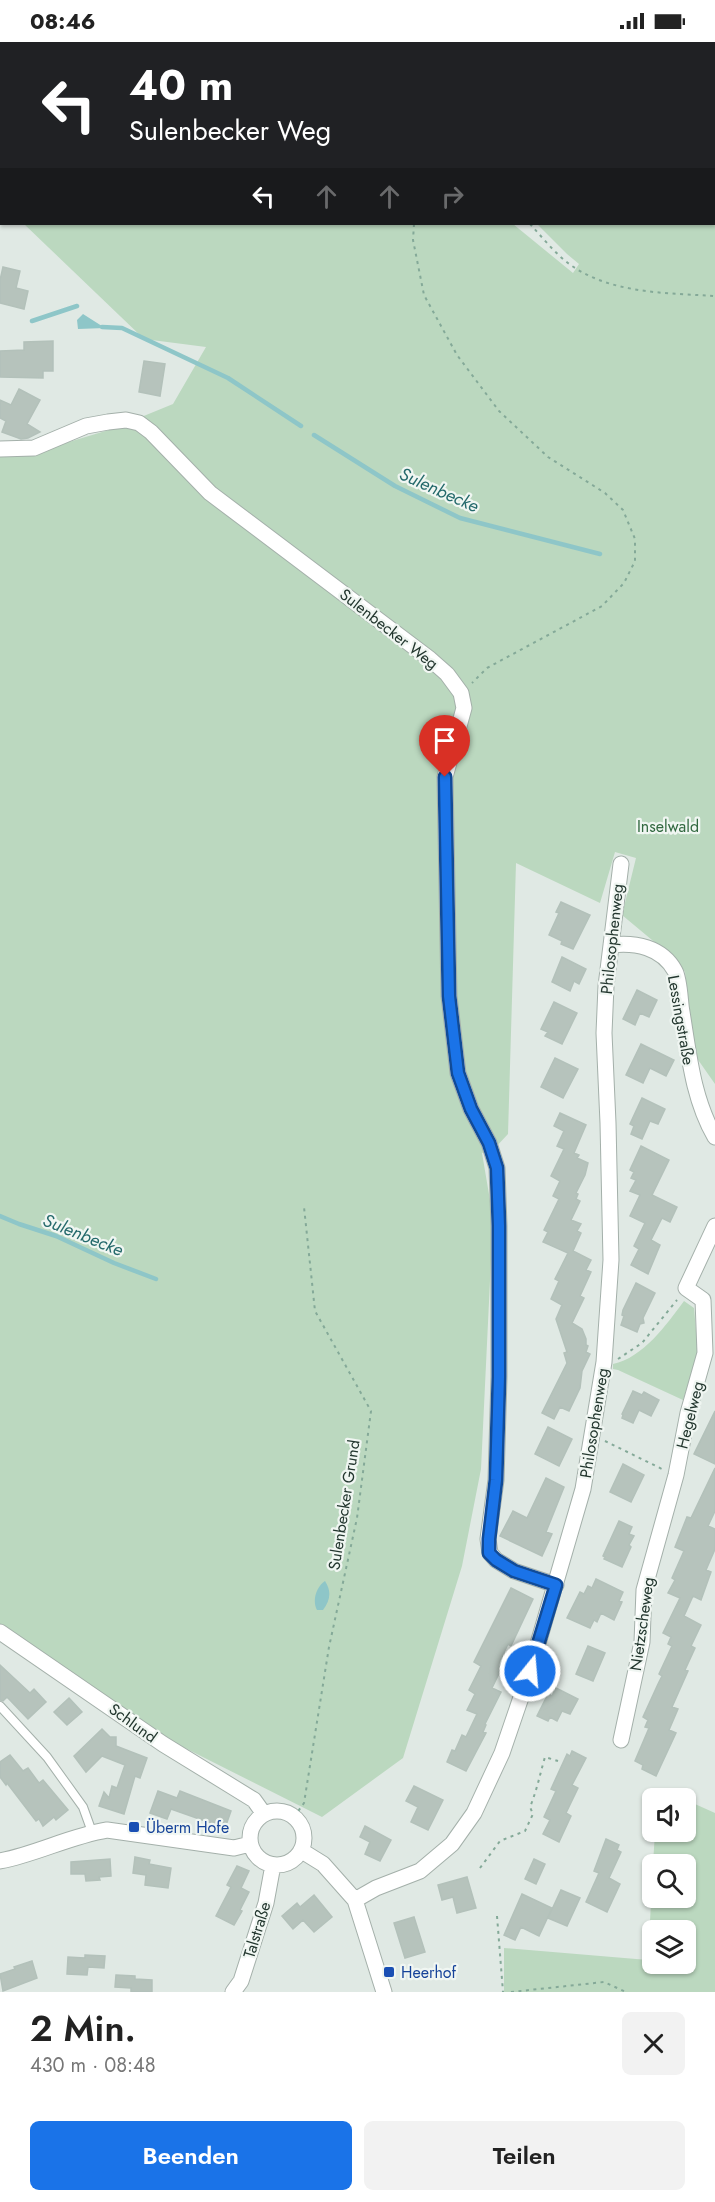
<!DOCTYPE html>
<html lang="de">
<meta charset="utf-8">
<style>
:root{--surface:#fff;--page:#f2f2f2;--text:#222;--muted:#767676;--accent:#1a73e8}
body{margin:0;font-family:Jost,sans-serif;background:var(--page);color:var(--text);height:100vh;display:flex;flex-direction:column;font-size:22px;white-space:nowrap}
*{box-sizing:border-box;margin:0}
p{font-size:20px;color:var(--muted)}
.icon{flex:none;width:33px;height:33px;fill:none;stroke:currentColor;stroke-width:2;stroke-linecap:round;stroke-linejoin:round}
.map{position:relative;height:1950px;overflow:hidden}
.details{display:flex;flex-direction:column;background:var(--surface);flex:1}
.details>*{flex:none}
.banner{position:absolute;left:0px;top:0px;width:716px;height:183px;box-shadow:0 2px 4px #0004;background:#202124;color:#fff;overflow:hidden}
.buttons{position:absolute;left:642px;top:1746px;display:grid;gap:12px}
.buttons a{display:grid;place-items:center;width:54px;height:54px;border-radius:9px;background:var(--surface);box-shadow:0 2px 4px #0004;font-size:30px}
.pin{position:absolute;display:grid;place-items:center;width:51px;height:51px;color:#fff;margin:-62px -26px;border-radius:50% 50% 50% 0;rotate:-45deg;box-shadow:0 0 6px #0007}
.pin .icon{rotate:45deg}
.me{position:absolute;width:66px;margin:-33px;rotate:17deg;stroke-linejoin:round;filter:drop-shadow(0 0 4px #0008)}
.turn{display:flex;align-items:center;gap:21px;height:126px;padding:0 30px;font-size:27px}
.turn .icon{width:78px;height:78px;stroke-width:2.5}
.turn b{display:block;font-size:42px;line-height:51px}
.lanes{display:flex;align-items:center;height:57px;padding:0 30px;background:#0003;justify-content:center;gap:30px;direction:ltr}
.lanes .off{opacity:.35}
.round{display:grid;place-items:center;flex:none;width:63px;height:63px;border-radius:9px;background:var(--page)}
.overview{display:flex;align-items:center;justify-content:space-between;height:102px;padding:0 30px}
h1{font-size:36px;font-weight:600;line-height:45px}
.cta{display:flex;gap:12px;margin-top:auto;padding:12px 30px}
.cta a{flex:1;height:69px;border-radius:9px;background:var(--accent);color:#fff;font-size:24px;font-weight:600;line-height:69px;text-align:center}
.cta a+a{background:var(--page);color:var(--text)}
.status{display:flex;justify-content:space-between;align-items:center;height:42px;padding:0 30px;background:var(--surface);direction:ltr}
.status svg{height:16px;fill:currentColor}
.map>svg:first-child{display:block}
.green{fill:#bbd8bf;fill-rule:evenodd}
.water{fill:#8ec6c8}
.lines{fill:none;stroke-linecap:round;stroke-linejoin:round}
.stream{stroke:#8ec6c8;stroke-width:4.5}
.building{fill:#b6c3bc;stroke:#b3c1ba;stroke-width:1.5}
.lane-casing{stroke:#a4b0aa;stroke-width:10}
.street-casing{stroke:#a4b0aa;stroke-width:17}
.path{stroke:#84a998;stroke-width:2;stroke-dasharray:3 4.5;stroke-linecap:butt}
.lane{stroke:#fff;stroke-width:8}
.street{stroke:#fff;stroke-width:15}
.route-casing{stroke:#114b97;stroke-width:15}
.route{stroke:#1a73e8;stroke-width:10}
.transit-dot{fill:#1a4fb4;stroke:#f0f6f2;stroke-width:2}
.labels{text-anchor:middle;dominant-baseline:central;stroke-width:4.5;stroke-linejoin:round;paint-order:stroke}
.street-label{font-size:16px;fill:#23372f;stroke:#f0f6f2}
.park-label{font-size:16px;fill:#326940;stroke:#f0f6f2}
.transit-label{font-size:16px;fill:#164399;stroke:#f0f6f2;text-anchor:start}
.water-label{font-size:18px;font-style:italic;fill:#24696b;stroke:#f0f6f2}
</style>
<div class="status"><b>08:46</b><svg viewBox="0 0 49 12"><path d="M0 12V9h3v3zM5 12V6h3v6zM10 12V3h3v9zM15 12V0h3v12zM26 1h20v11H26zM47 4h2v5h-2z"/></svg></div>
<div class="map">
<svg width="715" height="1950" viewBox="0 0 715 1950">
<rect width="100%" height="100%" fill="#e0e9e4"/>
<path class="green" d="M0 0 48 1 2 2 0 142Z
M216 0H417L418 1 219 2Z
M422 0H715V1042L694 1012 685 930 676 918 622 873 636 816 615 810 600 861 516 821 508 1092 494 1107 482 1111 493 1176 481 1427 462 1524 403 1716 322 1775 173 1700 0 1584V414L39 409 112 387 173 362 206 305 144 297 24 182H513L573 231 579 222 567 212 537 182H714V2Z
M684 1259 694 1266 698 1311 683 1358 618 1328 613 1327V1322C643 1316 667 1282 684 1259Z
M686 1758 715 1771V1950H504V1906L648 1918 652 1840V1856H686V1822H653L655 1790H686ZM652 1888H686V1922H652Z"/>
<path class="water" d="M83 272 105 286 78 287 77 278Z
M325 1539C332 1550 330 1558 323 1568H317C312 1559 316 1545 325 1539Z"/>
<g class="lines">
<path class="stream" d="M32 279 77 264
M102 285 122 286 228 336 301 384
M314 393 395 444 460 476 600 512
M0 1174 19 1182 56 1194 114 1221 156 1237"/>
</g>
<path class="building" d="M3 225 20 229 16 246 28 249 24 267 0 261V238Z
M53 299V329H43V336L0 335V309L24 308V300Z
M144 319 165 322 160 354 139 350Z
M19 347 40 358 27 382 40 390 28 396 21 397 2 390 6 379 0 376V358L11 363Z
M561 860 590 873 573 907 561 902 562 899 549 893 559 871 556 870Z
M562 915 586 927 579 942 574 939 570 949 552 940Z
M637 948 657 958 649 975 640 971 635 983 623 977Z
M554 960 577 971 562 1002 545 994 548 990 541 987Z
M641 1002 674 1018 666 1034 650 1026 643 1041 626 1033Z
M555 1016 578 1027 563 1056 541 1045Z
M642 1056 665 1067 658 1082 650 1079 642 1097 631 1092 634 1084 630 1082Z
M560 1071 586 1083 574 1111 579 1113 577 1116 588 1121 585 1133 576 1151 578 1152 576 1157 580 1159 571 1178 581 1182 577 1189 581 1191 573 1209 591 1218 586 1228 591 1230 580 1254 584 1256 572 1281 582 1287 586 1297V1303L588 1304 586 1310 590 1312 582 1329 580 1346 569 1369 560 1365 554 1377 542 1371 567 1321 564 1311 567 1310 556 1277 562 1263 551 1257 559 1239 555 1237 568 1211 543 1200 548 1190 544 1188 559 1157 553 1154 560 1139 551 1134 564 1107 557 1104 564 1089 554 1084Z
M641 1104 669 1118 652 1153 677 1165 670 1180 662 1176 651 1198 660 1203 648 1232 631 1223 639 1207 634 1204 645 1181 630 1174 640 1153 630 1149 636 1138 631 1136 634 1130 630 1128Z
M636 1241 655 1251 643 1276 644 1281 640 1282 637 1290 621 1283 624 1274 622 1273 623 1268Z
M633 1349 642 1353 644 1350 659 1358 651 1374 639 1368 633 1381 622 1376 623 1373 622 1372Z
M715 1369V1422L694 1412Z
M548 1385 572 1397 559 1424 535 1412Z
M623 1422 644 1433 631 1460 610 1450Z
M715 1426V1469L708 1484 715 1487V1507L706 1528 711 1530 701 1558 693 1554 684 1574 701 1583 691 1604 695 1606 685 1628 688 1629 672 1665 678 1667 669 1688 676 1691 656 1734 642 1727 643 1723 635 1719 649 1686 645 1685 648 1678 643 1675 658 1642 662 1634 659 1632 672 1604 668 1602 671 1595 663 1591 680 1556 668 1551 675 1538 672 1536 684 1509 675 1505 687 1475 691 1476Z
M546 1436 564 1445 546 1490 552 1492 542 1514 500 1494 513 1469 527 1476Z
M619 1479 632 1485 629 1492 634 1494 629 1503 631 1505 622 1525 604 1517 605 1515 603 1514Z
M596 1537 623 1550 619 1559 622 1560 614 1578 601 1571 597 1580 594 1578 590 1586 567 1576 580 1550 584 1552 588 1544 592 1546Z
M511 1546 533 1557 511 1604 508 1602 500 1619 504 1621 492 1646 501 1650 485 1682 486 1683 483 1690 486 1691 466 1729 447 1720 452 1708 455 1709 462 1693 466 1695 477 1672 467 1668 475 1652 469 1648 481 1624 474 1620Z
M588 1604 605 1611 593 1639 576 1632Z
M0 1623 30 1651 34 1647 46 1660 28 1677 7 1655 3 1659 0 1658Z
M556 1646 578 1657 570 1672 562 1669 557 1679 550 1675 548 1679 537 1674 548 1652 552 1654Z
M69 1656 82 1670 67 1683 54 1670Z
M102 1687 110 1695H116V1704L147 1716 140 1736 135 1734 124 1772 99 1764 104 1750 109 1756 112 1744 117 1746 125 1723 102 1714 86 1730 74 1714Z
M572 1709 586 1716 572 1743 578 1746 566 1771 571 1774 559 1800 543 1792 550 1778 544 1775 556 1749 551 1747 567 1712 570 1714Z
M10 1713 23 1729 28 1726 39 1741 43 1738 68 1768 56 1778 54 1775 43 1784 39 1777 36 1779 7 1741 6 1743 0 1735V1720Z
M414 1744 443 1758 428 1788 411 1780 418 1765 406 1759Z
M158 1749 177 1756 180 1749 231 1769 225 1786 171 1767 167 1777 150 1771Z
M365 1784 391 1798 380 1819 365 1812 370 1800 360 1795Z
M606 1797 619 1803 617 1808 621 1810 609 1836 620 1842 607 1870 586 1860 599 1831 594 1829Z
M135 1815 150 1818 149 1822 171 1826 168 1846 145 1843 146 1833 133 1831Z
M110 1817 111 1834 99 1835 100 1838 86 1839 85 1832H71V1820Z
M534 1817 545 1822 536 1842 525 1837Z
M237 1824 249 1829 241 1846 249 1850 240 1868 242 1869 234 1883 216 1874 231 1845 227 1843Z
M467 1835 476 1866 457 1871 453 1855 442 1858 438 1843Z
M561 1848 580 1856 567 1884 548 1876Z
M522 1852 552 1866 539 1894 521 1885 515 1898 504 1893Z
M314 1853 332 1875 314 1890 303 1878 293 1887 282 1874 297 1861 300 1865Z
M414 1875 425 1910 405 1916 394 1881Z
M85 1913 105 1914 104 1926 88 1925 87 1933 67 1932 68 1915 85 1916Z
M32 1919 37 1936 3 1949 0 1932 15 1927 14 1925Z
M116 1933 135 1934V1937L152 1938V1950H131V1946L115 1945Z"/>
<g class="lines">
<defs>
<path id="lane" d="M0 1664 47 1715 83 1765 92 1790"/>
<path id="street" d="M0 407 34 406 86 384 108 380 126 378 139 381 151 390 210 451 430 617 447 632 461 651 464 666 445 735 449 954 458 1031 471 1067 489 1101 497 1126 499 1184V1335L496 1438 488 1497 490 1511 496 1518 514 1529 556 1543
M611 903C635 900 662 905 675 929 680 938 680 960 682 970 689 1013 693 1057 715 1095
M0 1590 163 1702 254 1758 264 1772
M621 1698 642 1600 644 1548 676 1433 688 1371 705 1311 703 1258 686 1246 715 1184
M250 1796a27 27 0 1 1 54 0a27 27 0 1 1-54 0Z
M302 1809 323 1822 355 1858 384 1950
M0 1819C37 1812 70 1794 107 1788L234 1806 250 1802
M355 1858 376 1846 420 1829 452 1802 474 1771 502 1711 530 1629 583 1447 604 1320 611 1218 608 1081 604 991 606 944 621 822
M233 1950 241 1939 266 1861 273 1823"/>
</defs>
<use href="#lane" class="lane-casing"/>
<use href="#street" class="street-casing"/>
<path class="path" d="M50 0 51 2
M198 0 201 2
M420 0 421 2
M0 148 2 147
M414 182 413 198 424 253 457 313 499 369 548 415 605 451 623 468 635 497V519L624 541 602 564 487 626 472 641
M530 182C543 196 556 213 572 224 613 252 668 251 715 254
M618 1317 642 1301 677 1258
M605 1399 662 1427
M294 1775 304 1761 329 1605 357 1476 371 1369 315 1269 304 1165
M480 1826 500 1799 525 1789 533 1772 530 1765C537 1748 540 1732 545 1715L558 1719
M497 1874 503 1950
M511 1950 604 1940 626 1950"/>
<use href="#lane" class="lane"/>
<use href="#street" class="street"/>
</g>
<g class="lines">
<defs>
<path id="route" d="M445 735 449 954 458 1031 471 1067 489 1101 497 1126 499 1184V1335L496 1438 489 1497V1511L496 1518 514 1529 556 1543 530 1629"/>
</defs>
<use href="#route" class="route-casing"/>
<use href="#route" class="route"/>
</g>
<g class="transit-dot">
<rect x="128" y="1779" width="12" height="12" rx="3"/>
<rect x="383" y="1924" width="12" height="12" rx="3"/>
</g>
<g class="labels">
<g class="street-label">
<text transform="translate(389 587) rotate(38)">Sulenbecker Weg</text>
<text transform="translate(612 897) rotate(-84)">Philosophenweg</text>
<text transform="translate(681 978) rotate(80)">Lessingstraße</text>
<text transform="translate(690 1373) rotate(-76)">Hegelweg</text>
<text transform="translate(594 1381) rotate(-81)">Philosophenweg</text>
<text transform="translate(344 1463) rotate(-81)">Sulenbecker Grund</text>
<text transform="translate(642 1582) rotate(-82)">Nietzscheweg</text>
<text transform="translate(133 1681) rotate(36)">Schlund</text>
<text transform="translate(257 1888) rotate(-73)">Talstraße</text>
</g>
<g class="park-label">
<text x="668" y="784">Inselwald</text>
</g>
<g class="transit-label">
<text x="146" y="1785">Überm Hofe</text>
<text x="401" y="1930">Heerhof</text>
</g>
<g class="water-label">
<text transform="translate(439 448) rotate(24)">Sulenbecke</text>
<text transform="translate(83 1193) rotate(22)">Sulenbecke</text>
</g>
</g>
</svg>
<div class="buttons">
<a><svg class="icon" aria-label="sound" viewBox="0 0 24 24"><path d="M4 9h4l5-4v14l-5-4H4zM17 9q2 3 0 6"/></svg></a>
<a><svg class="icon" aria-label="search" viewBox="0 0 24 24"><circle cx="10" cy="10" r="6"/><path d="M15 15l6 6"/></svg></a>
<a><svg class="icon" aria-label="layers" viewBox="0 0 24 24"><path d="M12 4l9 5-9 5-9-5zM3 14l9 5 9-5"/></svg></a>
</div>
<div class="pin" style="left:445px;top:735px;background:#d93025"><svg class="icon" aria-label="arrive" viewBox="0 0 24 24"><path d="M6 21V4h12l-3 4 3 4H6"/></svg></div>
<svg class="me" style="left:530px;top:1629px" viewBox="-20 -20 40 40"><circle r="17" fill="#1a73e8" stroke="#fff" stroke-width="3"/><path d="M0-11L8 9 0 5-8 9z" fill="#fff"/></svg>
<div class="banner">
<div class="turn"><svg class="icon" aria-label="left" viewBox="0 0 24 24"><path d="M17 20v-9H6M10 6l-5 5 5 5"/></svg><div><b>40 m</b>Sulenbecker Weg</div></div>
<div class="lanes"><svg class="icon" aria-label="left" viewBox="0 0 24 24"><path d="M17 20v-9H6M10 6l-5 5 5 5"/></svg><svg class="icon off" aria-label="ahead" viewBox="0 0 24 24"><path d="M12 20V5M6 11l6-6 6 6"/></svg><svg class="icon off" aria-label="ahead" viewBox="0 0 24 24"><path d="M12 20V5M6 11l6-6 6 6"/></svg><svg class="icon off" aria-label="right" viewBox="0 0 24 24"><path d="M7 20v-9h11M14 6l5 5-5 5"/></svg></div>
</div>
</div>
<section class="details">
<div class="overview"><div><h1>2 Min.</h1><p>430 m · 08:48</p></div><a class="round"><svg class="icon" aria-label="close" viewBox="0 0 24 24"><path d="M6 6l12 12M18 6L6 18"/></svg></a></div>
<div class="cta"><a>Beenden</a><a>Teilen</a></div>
</section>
